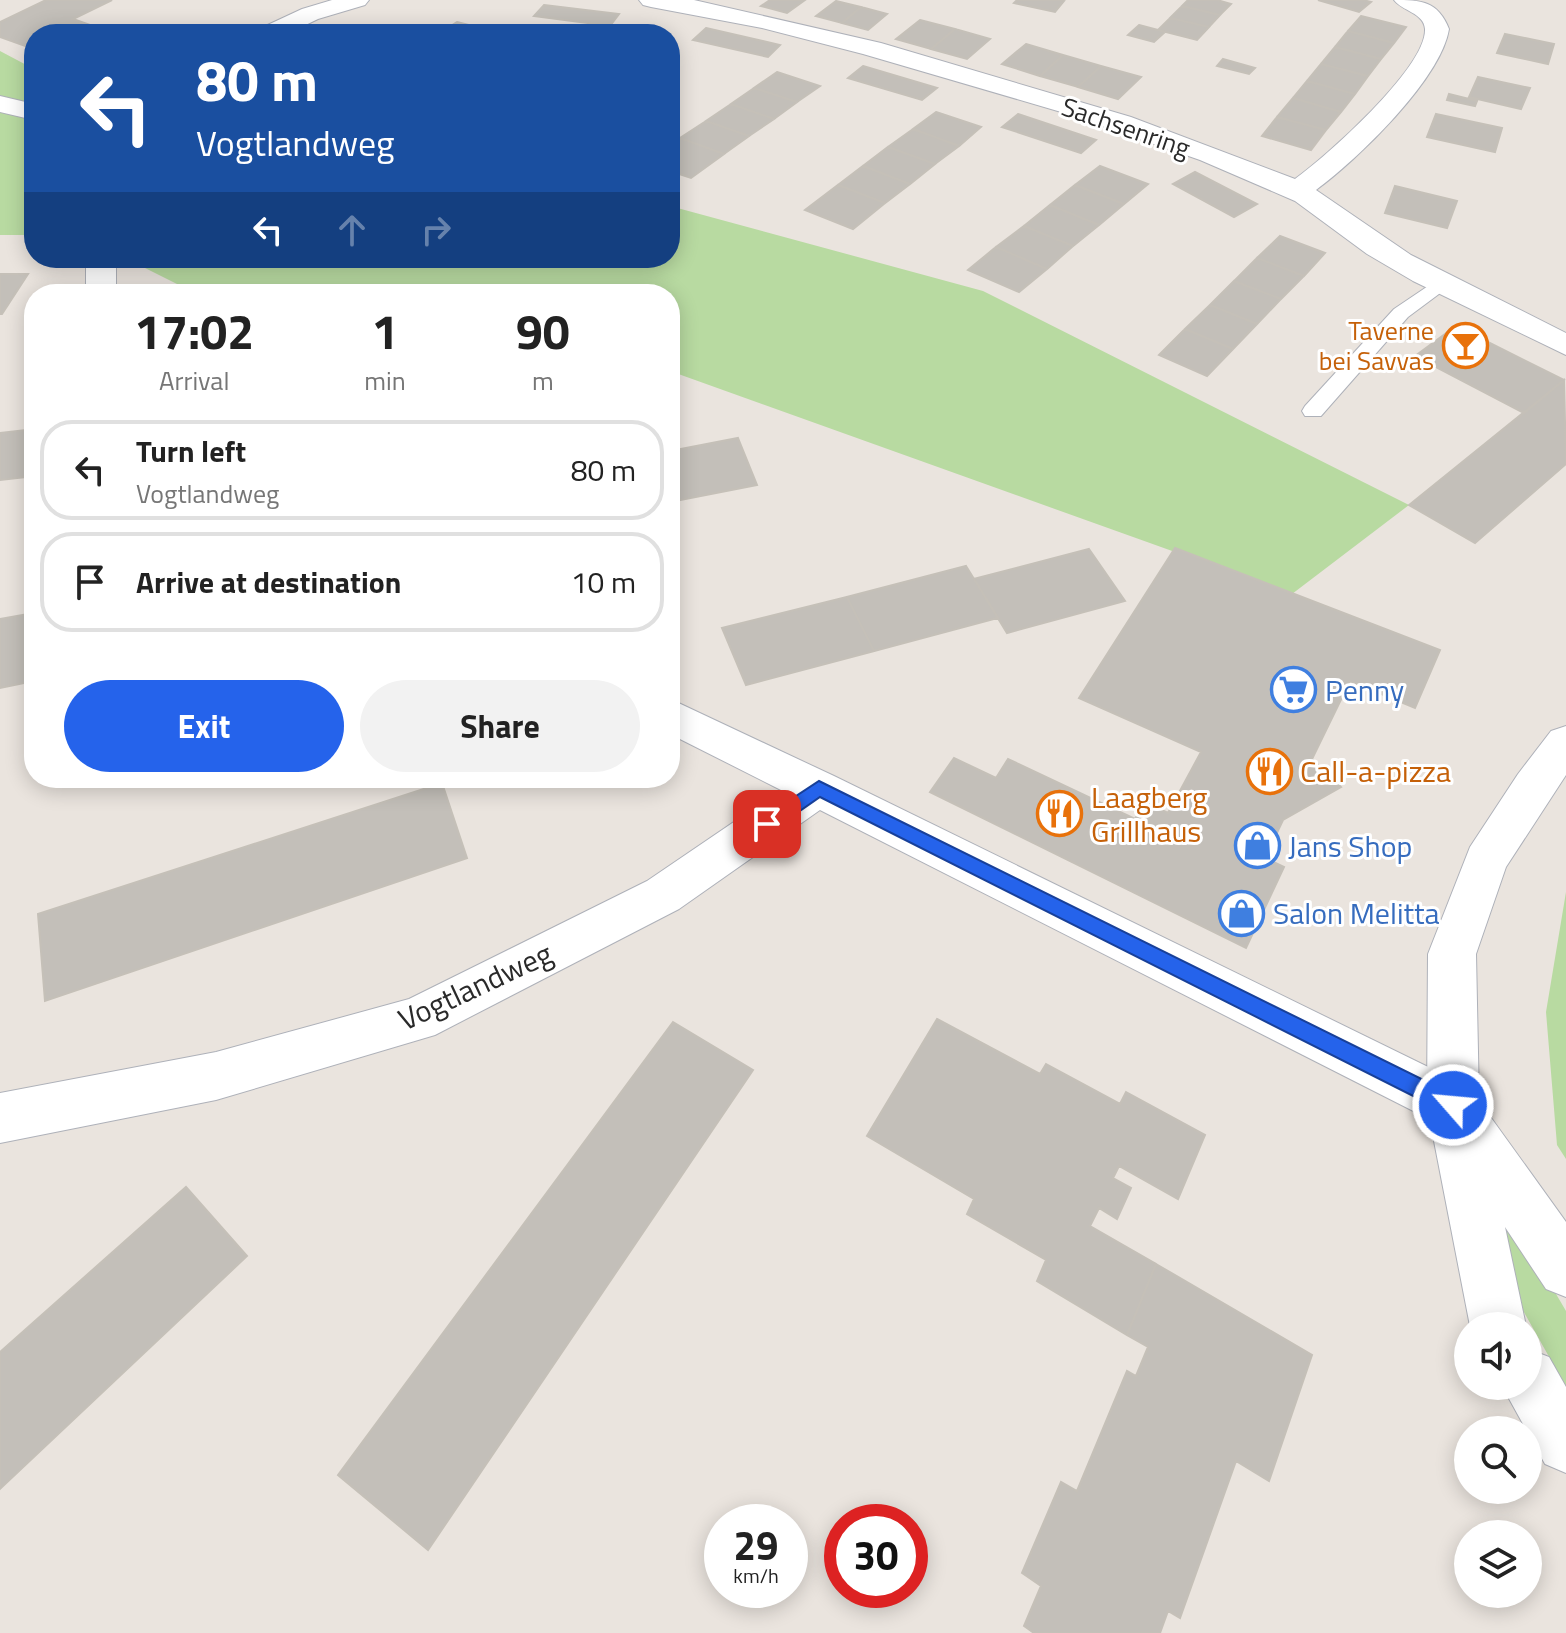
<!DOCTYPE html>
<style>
:root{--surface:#fff;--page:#f2f2f2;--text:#222;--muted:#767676;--line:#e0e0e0;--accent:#2563eb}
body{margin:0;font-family:"Titillium Web",sans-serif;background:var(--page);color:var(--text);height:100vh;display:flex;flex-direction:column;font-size:30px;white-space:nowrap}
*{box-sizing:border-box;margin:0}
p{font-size:26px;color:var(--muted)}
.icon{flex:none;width:44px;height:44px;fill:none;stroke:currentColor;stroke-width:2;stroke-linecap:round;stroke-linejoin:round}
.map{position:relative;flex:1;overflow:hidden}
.drawer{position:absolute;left:24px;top:284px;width:656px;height:504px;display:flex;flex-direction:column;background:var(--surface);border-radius:32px;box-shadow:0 4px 20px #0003}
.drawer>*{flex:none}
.top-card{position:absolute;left:24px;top:24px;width:656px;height:244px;border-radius:32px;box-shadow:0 4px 20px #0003;background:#1a4fa0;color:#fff;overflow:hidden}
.tools{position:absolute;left:1454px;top:1312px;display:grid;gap:16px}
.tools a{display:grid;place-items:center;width:88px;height:88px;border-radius:50%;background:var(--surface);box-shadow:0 4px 20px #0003;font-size:40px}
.speed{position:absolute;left:704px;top:1504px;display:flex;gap:16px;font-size:40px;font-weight:700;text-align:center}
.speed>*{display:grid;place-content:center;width:104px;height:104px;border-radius:50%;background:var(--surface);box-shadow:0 4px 20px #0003;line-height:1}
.speed small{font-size:20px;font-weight:400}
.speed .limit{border:12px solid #d22;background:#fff;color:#111}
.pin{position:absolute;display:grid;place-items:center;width:68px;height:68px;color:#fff;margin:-34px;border-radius:16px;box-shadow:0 4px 12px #0006}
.me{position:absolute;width:88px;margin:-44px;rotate:297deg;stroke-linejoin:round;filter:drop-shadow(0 0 6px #0008)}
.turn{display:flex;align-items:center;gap:28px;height:168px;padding:0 40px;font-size:36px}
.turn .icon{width:104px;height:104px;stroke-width:2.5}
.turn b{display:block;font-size:56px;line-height:68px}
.lanes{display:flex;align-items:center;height:76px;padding:0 40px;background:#0003;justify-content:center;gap:40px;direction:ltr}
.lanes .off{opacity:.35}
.eta{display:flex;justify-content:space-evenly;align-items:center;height:136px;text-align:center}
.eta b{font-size:48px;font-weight:700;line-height:56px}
.primary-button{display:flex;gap:16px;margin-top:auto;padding:16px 40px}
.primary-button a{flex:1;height:92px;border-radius:48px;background:var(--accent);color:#fff;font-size:32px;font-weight:700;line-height:92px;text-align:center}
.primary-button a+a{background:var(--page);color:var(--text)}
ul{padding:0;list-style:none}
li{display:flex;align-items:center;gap:24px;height:100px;margin:0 16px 12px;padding:0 24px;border:4px solid var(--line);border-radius:32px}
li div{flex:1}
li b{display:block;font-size:30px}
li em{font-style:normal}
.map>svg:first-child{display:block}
.green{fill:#b8daa1}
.building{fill:#c3bfb9;stroke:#c5c0b8;stroke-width:2}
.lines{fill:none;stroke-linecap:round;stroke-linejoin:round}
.lane-casing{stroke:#aeb1b9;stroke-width:2}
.street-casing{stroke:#aeb1b9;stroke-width:2}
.secondary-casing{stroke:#aeb1b9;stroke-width:2}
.lane{fill:#fff;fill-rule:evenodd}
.street{fill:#fff;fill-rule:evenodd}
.secondary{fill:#fff;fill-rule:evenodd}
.route{fill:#2563eb;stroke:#184099;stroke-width:2}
.labels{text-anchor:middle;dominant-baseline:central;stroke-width:6;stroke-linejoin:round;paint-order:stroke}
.far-street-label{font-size:26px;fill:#2a2a2a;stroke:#fff}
.far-food-label{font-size:26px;fill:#c56008;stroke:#fff;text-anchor:end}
.shop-label{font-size:30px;fill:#366cbe;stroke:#fff;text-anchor:start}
.food-label{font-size:30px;fill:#c56008;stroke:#fff;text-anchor:start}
.street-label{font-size:30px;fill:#2a2a2a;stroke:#fff}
</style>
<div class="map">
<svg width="1566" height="1633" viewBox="0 0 1566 1633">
<rect width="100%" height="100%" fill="#eae4de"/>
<path class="green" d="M0 51 34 69V235H0Z
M670 206 983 291 1409 505 1292 594 670 371V294H197L125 258H670Z
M1566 892V1159L1557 1145 1546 1012Z
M1494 1188 1566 1311V1387L1497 1264Z"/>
<path class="building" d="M46 0H112L73 19 104 30 96 34H34V49L0 37V22Z
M770 0H805L787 13 761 6Z
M1017 0H1058L1064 1 1055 12 1014 3Z
M1188 0H1217L1231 4 1220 15 1182 6Z
M1318 0H1363L1371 2 1359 12Z
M836 1 861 7 842 23 816 16Z
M544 5 619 14 610 26 534 16Z
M1182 6 1220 15 1209 27 1170 18Z
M861 7 887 14 868 30 842 23Z
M1361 16 1406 27 1394 43 1348 31Z
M1170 18 1209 27 1197 40 1158 30Z
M920 20 955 29 931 49 896 39Z
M457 22 496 32 438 34Z
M1139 25 1158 30 1165 32 1154 42 1128 35Z
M706 28 780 45 768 57 693 40Z
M955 29 990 39 967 59 931 49Z
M1348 31 1394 43 1381 59 1335 47Z
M1505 34 1554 44 1548 64 1497 53Z
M1026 44 1063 55 1040 76 1002 64Z
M1335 47 1381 59 1368 76 1321 64Z
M1063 55 1101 66 1078 87 1040 76Z
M1223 59 1255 68 1249 74 1217 66Z
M1321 64 1368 76 1355 94 1307 81Z
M863 66 937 88 922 100 848 78Z
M1101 66 1141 77 1118 99 1078 87Z
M777 72 820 86 797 102 754 88Z
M1478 77 1530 88 1521 109 1469 97Z
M1307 81 1355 94 1341 112 1293 98Z
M754 88 797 102 774 119 731 104Z
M1449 94 1477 101 1475 106 1447 100Z
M1293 98 1341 112 1326 130 1277 117Z
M731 104 774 119 749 136 706 121Z
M936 112 981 127 959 146 913 129Z
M1018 114 1096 140 1081 153 1002 127Z
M1436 114 1502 128 1495 152 1427 137Z
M1277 117 1326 130 1311 150 1262 136Z
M706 121 749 136 724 154 680 138Z
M913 129 959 146 935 164 888 147Z
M680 138 724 154 691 178 670 171V145Z
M888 147 935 164 910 184 863 166Z
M863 166 910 184 885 203 838 185Z
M1100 166 1148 184 1124 204 1075 185Z
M1195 172 1257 204 1234 217 1173 184Z
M838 185 885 203 853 229 805 210Z
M1075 185 1124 204 1099 225 1050 205Z
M1395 186 1457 201 1447 228 1385 213Z
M1050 205 1099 225 1073 246 1024 226Z
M1024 226 1073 246 1047 269 996 247Z
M1280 236 1325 253 1304 276 1257 258Z
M996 247 1047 269 1019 292 968 270Z
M1257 258 1304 276 1281 299 1234 281Z
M0 274H28L2 314H0Z
M1234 281 1281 299 1257 324 1210 305Z
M1210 305 1257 324 1233 349 1185 329Z
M1456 326 1564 380 1524 413 1415 356Z
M1185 329 1233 349 1207 376 1159 355Z
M1564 380 1566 464 1475 543 1409 505Z
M34 429V476L0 480V433Z
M738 438 757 485 670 502V451Z
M1175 548 1440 650 1415 708 1350 681 1312 759 1341 787 1283 820 1265 858 1284 867 1246 948 930 792 954 758 996 778 1008 759 1135 819 1145 802 1168 813 1201 752 1079 698Z
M1089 549 1125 601 1007 633 974 579Z
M966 566 998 618 874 651 847 597Z
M847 597 874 651 746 685 722 628Z
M34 613V681L0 688V619Z
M442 783 467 858 45 1001 38 914Z
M937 1019 1040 1074 1046 1064 1120 1104 1126 1092 1205 1135 1178 1199 1119 1166 1113 1178 1131 1188 1117 1219 1099 1208 1090 1226 1156 1264 1127 1335 1037 1281 1046 1260 967 1214 974 1199 867 1136Z
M673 1022 753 1070 428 1550 338 1475Z
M186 1187 247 1256 0 1489V1352Z
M1156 1264 1312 1355 1269 1481 1236 1461 1180 1618 1168 1611 1160 1633H1034L1024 1626 1041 1586 1022 1573 1061 1482 1077 1491 1127 1371 1136 1376 1148 1347 1127 1335Z"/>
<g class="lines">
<defs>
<path id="lane" d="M1440 278 1447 280 1450 284 1447 288 1408 317 1321 416H1305L1302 411 1305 406 1394 309Z"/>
<path id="street" d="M332 0H369L365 5 318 19 287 34H256L259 29 302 9Z
M639 0H694L881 43 1131 117 1295 179C1325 158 1427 67 1425 29 1424 13 1402 11 1394 0 1421 0 1438 1 1449 29 1441 79 1357 160 1316 190L1411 255 1566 333V355L1413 281 1367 254 1295 201 1200 160 1068 114 863 54 762 28 651 7 643 5Z
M0 96 34 104V120L0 112Z
M86 258H116V294H86Z
M670 699 834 776 1471 1088 1479 1105 1471 1122 1453 1130 1435 1122 820 810 679 909 435 1035 216 1100 0 1143V1093L216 1052 409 999 647 881 781 790 670 734Z"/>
<path id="secondary" d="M1566 726V775L1506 867 1476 954 1479 1101 1566 1222V1297L1546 1289 1505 1227 1526 1326H1470L1427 1105 1428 954 1470 847 1518 774 1551 731Z
M1528 1349 1549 1357 1566 1387V1473L1545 1464 1502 1386H1528Z"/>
</defs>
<use href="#lane" class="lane-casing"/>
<use href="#street" class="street-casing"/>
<use href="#secondary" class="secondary-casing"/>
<use href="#lane" class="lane"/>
<use href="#street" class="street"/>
<use href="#secondary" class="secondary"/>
</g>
<path class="route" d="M819 781 1460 1098 1463 1105 1460 1112 1453 1115 1445 1112 820 797 774 829H761L758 824 761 819Z"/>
<defs>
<symbol id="bar-ring" viewBox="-11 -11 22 22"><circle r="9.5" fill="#fff" stroke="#e8710a" stroke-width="1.5"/><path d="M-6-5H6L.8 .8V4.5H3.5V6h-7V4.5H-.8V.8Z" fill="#e8710a"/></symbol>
<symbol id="supermarket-ring" viewBox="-11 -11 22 22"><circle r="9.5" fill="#fff" stroke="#3f7fe0" stroke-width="1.5"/><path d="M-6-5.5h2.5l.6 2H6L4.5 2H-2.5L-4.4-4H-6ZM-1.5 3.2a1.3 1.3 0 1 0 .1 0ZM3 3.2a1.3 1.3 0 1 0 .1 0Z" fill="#3f7fe0"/></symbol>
<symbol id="restaurant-ring" viewBox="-11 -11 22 22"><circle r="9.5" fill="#fff" stroke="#e8710a" stroke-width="1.5"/><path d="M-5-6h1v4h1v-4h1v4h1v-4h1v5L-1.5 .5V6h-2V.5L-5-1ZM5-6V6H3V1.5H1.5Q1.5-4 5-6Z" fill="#e8710a"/></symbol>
<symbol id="shop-ring" viewBox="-11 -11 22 22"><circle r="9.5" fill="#fff" stroke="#3f7fe0" stroke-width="1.5"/><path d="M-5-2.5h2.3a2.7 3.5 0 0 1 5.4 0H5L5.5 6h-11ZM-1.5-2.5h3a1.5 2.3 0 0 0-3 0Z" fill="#3f7fe0"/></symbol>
</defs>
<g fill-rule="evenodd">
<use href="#bar-ring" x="1440" y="320" width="51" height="51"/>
<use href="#supermarket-ring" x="1268" y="664" width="51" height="51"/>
<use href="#restaurant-ring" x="1244" y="746" width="51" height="51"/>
<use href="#restaurant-ring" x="1034" y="788" width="51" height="51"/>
<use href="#shop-ring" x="1232" y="820" width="51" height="51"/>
<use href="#shop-ring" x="1216" y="888" width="51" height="51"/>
</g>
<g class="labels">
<g class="far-street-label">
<text transform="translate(1126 127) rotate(19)">Sachsenring</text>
</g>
<g class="far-food-label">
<text x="1434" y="330">Taverne<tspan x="1434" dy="30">bei Savvas</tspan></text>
</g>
<g class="shop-label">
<text x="1325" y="690">Penny</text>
<text x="1288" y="846">Jans Shop</text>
<text x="1273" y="913">Salon Melitta</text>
</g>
<g class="food-label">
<text x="1300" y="771">Call-a-pizza</text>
<text x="1091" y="797">Laagberg<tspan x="1091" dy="34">Grillhaus</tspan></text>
</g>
<g class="street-label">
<text transform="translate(475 986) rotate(-25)">Vogtlandweg</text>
</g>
</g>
</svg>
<div class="tools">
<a><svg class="icon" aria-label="sound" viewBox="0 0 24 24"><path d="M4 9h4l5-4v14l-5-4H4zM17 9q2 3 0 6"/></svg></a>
<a><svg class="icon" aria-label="search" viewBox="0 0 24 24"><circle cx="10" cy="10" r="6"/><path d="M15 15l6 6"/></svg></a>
<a><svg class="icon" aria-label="layers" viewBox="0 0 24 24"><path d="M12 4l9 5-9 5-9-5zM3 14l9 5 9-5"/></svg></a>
</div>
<div class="speed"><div>29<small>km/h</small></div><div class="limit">30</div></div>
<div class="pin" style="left:767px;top:824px;background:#d93025"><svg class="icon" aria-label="arrive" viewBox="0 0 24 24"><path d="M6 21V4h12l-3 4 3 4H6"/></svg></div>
<svg class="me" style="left:1453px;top:1105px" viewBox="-20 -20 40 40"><circle r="17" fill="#2563eb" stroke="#fff" stroke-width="3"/><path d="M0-11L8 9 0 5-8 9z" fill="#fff"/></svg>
<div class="top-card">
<div class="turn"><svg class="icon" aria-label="left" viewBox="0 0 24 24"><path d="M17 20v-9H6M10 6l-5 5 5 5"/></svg><div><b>80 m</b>Vogtlandweg</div></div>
<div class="lanes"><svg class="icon" aria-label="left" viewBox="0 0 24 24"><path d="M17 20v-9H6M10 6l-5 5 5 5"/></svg><svg class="icon off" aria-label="ahead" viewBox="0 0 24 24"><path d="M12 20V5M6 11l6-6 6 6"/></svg><svg class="icon off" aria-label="right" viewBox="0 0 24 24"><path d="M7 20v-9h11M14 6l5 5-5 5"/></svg></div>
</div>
<section class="drawer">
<div class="eta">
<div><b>17:02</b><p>Arrival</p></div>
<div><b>1</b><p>min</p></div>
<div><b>90</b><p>m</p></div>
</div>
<ul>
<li><svg class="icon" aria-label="left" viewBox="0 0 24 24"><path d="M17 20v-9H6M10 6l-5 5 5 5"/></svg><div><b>Turn left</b><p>Vogtlandweg</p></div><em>80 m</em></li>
<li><svg class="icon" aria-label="arrive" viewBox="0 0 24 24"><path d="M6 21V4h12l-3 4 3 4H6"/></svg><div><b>Arrive at destination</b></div><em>10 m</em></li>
</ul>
<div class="primary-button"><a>Exit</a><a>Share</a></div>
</section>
</div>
